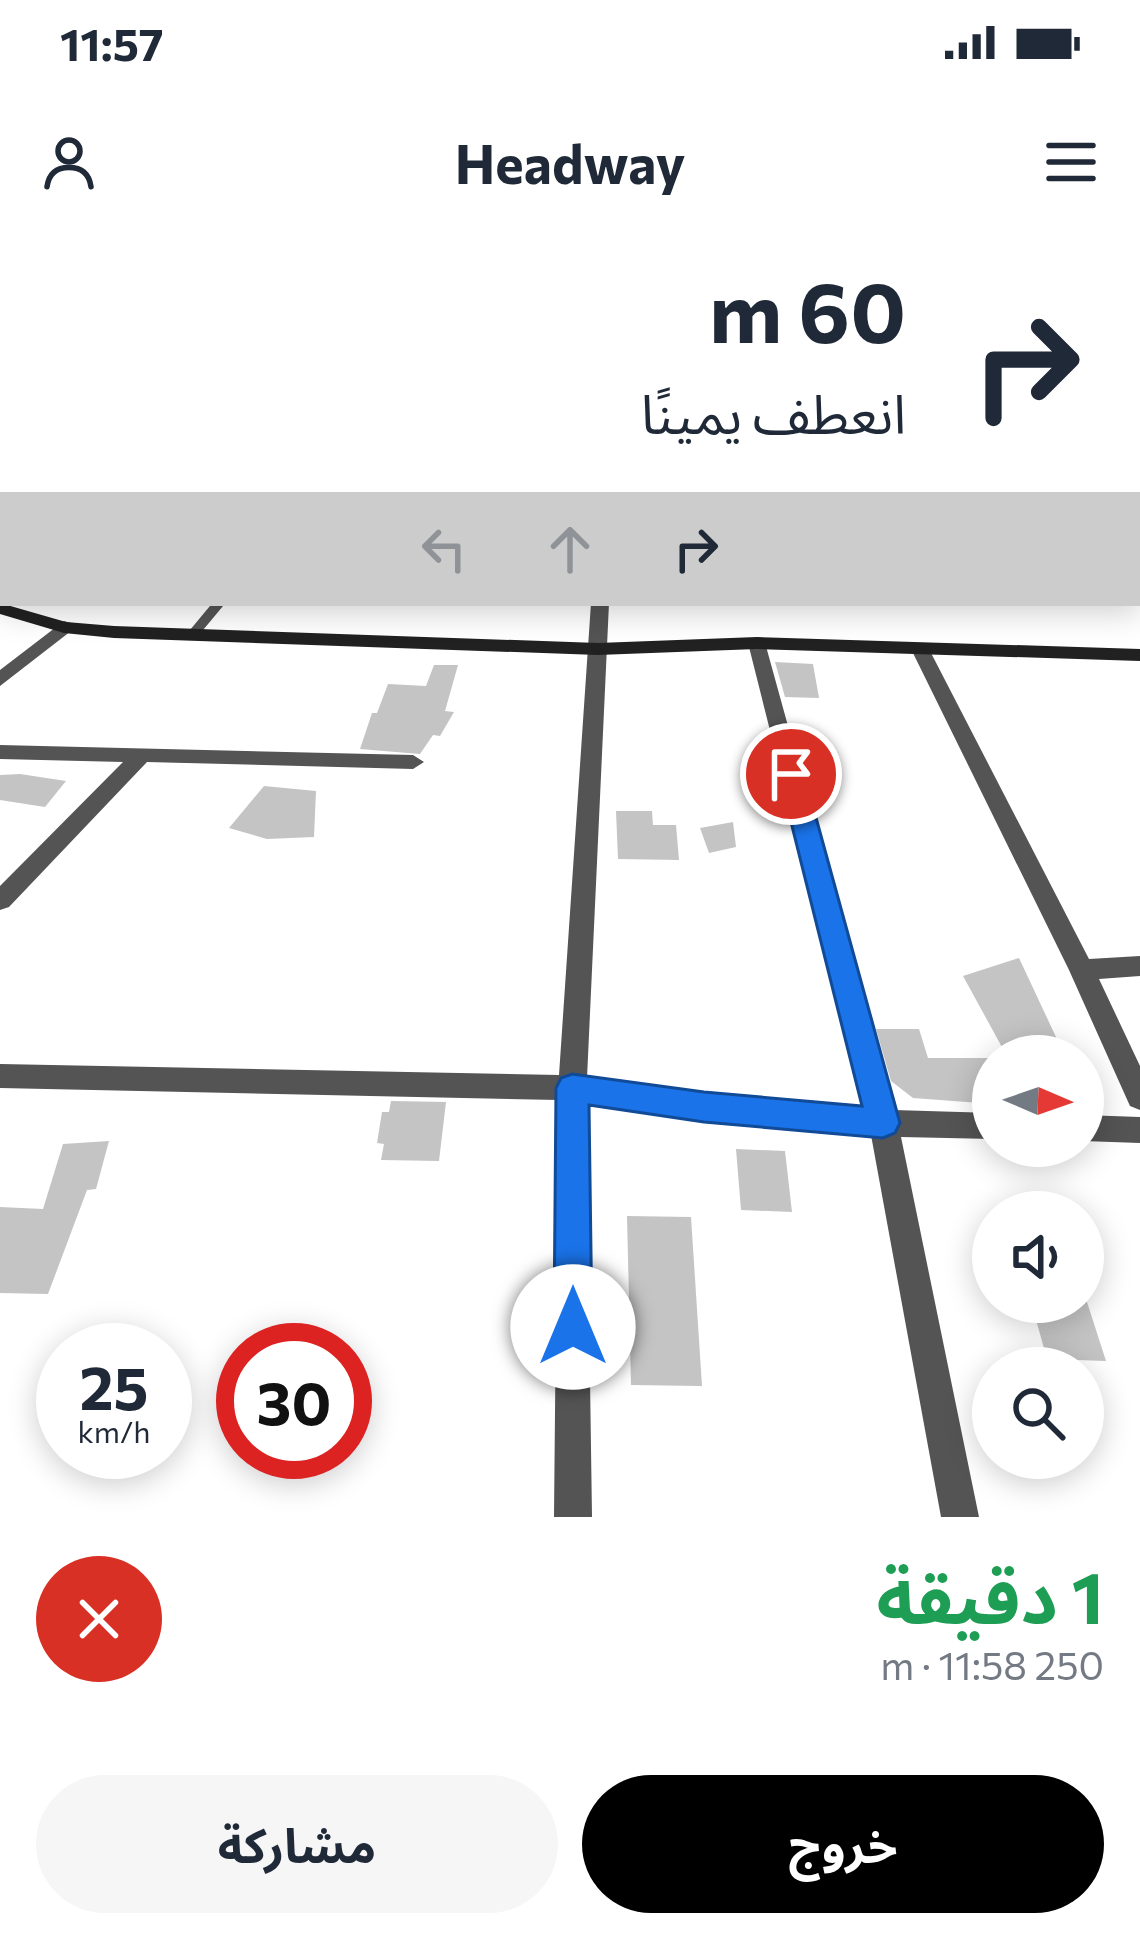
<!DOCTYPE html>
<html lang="ar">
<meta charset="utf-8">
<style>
:root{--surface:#fff;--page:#f6f6f7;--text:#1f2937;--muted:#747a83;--accent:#000}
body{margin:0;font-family:Commissioner,"Noto Sans Arabic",sans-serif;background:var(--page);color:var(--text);direction:rtl;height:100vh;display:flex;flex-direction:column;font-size:45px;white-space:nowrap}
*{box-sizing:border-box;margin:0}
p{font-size:39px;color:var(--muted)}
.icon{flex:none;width:66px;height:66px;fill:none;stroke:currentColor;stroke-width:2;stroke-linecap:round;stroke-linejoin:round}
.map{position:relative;height:1277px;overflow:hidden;direction:ltr}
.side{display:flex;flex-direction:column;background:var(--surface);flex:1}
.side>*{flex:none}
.guide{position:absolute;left:0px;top:0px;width:1140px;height:366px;box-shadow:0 6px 30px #0003;direction:rtl;background:#fff;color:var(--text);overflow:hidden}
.needle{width:78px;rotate:92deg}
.tools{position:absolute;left:972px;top:795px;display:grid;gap:24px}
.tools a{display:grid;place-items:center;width:132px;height:132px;border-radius:50%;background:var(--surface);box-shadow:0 6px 30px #0003;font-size:60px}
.speed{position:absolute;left:36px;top:1083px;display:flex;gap:24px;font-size:60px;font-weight:700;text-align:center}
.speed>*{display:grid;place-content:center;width:156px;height:156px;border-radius:50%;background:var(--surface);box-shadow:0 6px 30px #0003;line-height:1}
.speed small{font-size:30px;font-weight:400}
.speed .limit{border:18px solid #d22;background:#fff;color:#111}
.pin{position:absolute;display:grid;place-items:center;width:102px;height:102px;color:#fff;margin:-51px;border:6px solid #fff;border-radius:50%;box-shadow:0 3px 12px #0007}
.me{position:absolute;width:132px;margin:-66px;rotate:0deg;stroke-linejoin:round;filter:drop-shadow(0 0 9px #0008)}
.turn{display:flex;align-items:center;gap:42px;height:252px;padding:0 36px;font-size:54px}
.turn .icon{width:156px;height:156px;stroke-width:2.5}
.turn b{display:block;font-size:84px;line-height:102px}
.lanes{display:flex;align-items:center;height:114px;padding:0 36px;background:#0003;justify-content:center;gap:60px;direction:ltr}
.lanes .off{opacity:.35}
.round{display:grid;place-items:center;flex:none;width:126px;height:126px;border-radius:63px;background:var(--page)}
.summary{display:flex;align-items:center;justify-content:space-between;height:204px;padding:0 36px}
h1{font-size:72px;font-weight:700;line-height:90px;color:#1e9e55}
.primary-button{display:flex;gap:24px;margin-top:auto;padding:24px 36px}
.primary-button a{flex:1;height:138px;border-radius:72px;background:var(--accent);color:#fff;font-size:48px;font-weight:700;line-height:138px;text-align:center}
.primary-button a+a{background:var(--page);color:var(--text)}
.status{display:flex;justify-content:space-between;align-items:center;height:84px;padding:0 60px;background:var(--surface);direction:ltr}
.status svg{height:33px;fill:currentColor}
header{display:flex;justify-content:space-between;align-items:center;height:156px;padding:0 36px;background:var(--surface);font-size:54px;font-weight:700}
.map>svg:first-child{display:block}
.building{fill:#c4c4c4}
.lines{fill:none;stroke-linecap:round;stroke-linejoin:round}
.lane{stroke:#545454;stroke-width:10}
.street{fill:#545454;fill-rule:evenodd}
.secondary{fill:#212121;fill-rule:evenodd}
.route{fill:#1a73e8;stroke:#114b97;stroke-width:3}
</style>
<div class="status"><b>11:57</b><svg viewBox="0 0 49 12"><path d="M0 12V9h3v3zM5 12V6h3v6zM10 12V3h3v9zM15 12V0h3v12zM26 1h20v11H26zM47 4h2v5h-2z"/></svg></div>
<header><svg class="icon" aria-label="menu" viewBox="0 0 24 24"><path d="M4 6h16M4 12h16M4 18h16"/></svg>Headway<svg class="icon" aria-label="person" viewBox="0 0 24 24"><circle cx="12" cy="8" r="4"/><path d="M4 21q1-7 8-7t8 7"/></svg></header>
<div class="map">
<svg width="1140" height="1277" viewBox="0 0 1140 1277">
<rect width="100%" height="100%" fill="#fff"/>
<path class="building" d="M775 422 813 424 819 458 785 457Z
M434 425H458L445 471 454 472 440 496 433 495 420 514 360 509 372 473H377L388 444 426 446Z
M20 534 66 541 45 567 0 560V535Z
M264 546 316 551 314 597 267 599 229 588Z
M616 571H652L653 585H676L679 620 618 619Z
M733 582 736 607 709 613 700 588Z
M1019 718 1063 812 1003 809 963 736Z
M876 789H919L928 818H993V864L913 858 891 841Z
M391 861 446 862 439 921 381 920 384 904 377 903 382 872H389Z
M109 901 96 949 87 950 48 1054 0 1053V967L43 969 63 904Z
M736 909 785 911 792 972 741 970Z
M627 976 691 977 702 1146 631 1145Z
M1031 1062H1087L1106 1121 1047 1119Z"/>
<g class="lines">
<path class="lane" d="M194 393 219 363"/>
<path class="street" d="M264 0H275L262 3Z
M882 0 901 3H877Z
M1031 0H1041L1029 3Z
M0 39H3V45H0Z
M1137 74 1140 75V85L1137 84Z
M3 77V88L0 89V78Z
M1137 94H1140V102H1137Z
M1137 117 1140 118V126L1137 125Z
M0 118H3V126H0Z
M1137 174 1140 175V183L1137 182Z
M3 292V304L0 305V293Z
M591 363H609L587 838 704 854 865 868 748 403 750 399H764L894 870 993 873V899L901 897 979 1277H941L871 895 704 880 586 863 592 1277H554L558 860 0 848V824L559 835Z
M64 381 71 383V391L0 446V430Z
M921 405 930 411 1089 719 1140 716V736L1099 739 1140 826V870L1130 866 1069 730 912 411Z
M0 505 413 515 424 522 413 529 147 522 9 667 0 670V646L123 522 0 519Z
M1083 875 1140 877V903L1083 901Z"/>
<path class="secondary" d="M1137 190H1140V199H1137Z
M0 363 66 382 114 386 598 403 757 397 1140 409V421L757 409 598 415 114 398 64 393 0 374Z"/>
</g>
<path class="route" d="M791 526 804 534 900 883 895 893 883 898 704 882 589 865 592 1087 587 1100 573 1106 559 1100 554 1087 556 848 561 838 572 834 704 852 862 866 779 534Z"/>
</svg>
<div class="tools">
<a><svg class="needle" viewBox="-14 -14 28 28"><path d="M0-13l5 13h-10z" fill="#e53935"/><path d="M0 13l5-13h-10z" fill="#747a83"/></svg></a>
<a><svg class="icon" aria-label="sound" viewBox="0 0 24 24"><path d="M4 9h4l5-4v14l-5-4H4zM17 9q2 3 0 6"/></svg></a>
<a><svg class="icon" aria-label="search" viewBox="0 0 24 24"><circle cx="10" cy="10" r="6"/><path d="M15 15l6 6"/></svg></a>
</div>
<div class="speed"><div>25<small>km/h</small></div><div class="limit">30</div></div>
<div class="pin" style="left:791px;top:534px;background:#d93025"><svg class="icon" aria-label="arrive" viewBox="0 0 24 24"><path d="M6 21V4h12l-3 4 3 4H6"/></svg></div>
<svg class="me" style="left:573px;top:1087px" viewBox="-20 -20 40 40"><circle r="19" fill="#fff"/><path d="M0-13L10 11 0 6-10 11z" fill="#1a73e8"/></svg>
<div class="guide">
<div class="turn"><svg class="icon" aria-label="right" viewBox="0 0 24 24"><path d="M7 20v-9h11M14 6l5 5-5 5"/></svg><div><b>60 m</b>انعطف يمينًا</div></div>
<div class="lanes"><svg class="icon off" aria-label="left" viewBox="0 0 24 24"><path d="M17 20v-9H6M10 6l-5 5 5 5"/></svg><svg class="icon off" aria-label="ahead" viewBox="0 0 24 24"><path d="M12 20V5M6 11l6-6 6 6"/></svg><svg class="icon" aria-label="right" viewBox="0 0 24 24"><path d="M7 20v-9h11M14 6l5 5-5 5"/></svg></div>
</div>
</div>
<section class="side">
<div class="summary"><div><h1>1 دقيقة</h1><p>250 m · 11:58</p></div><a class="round" style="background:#d93025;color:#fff"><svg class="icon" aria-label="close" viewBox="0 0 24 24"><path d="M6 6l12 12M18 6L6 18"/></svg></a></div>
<div class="primary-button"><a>خروج</a><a>مشاركة</a></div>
</section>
